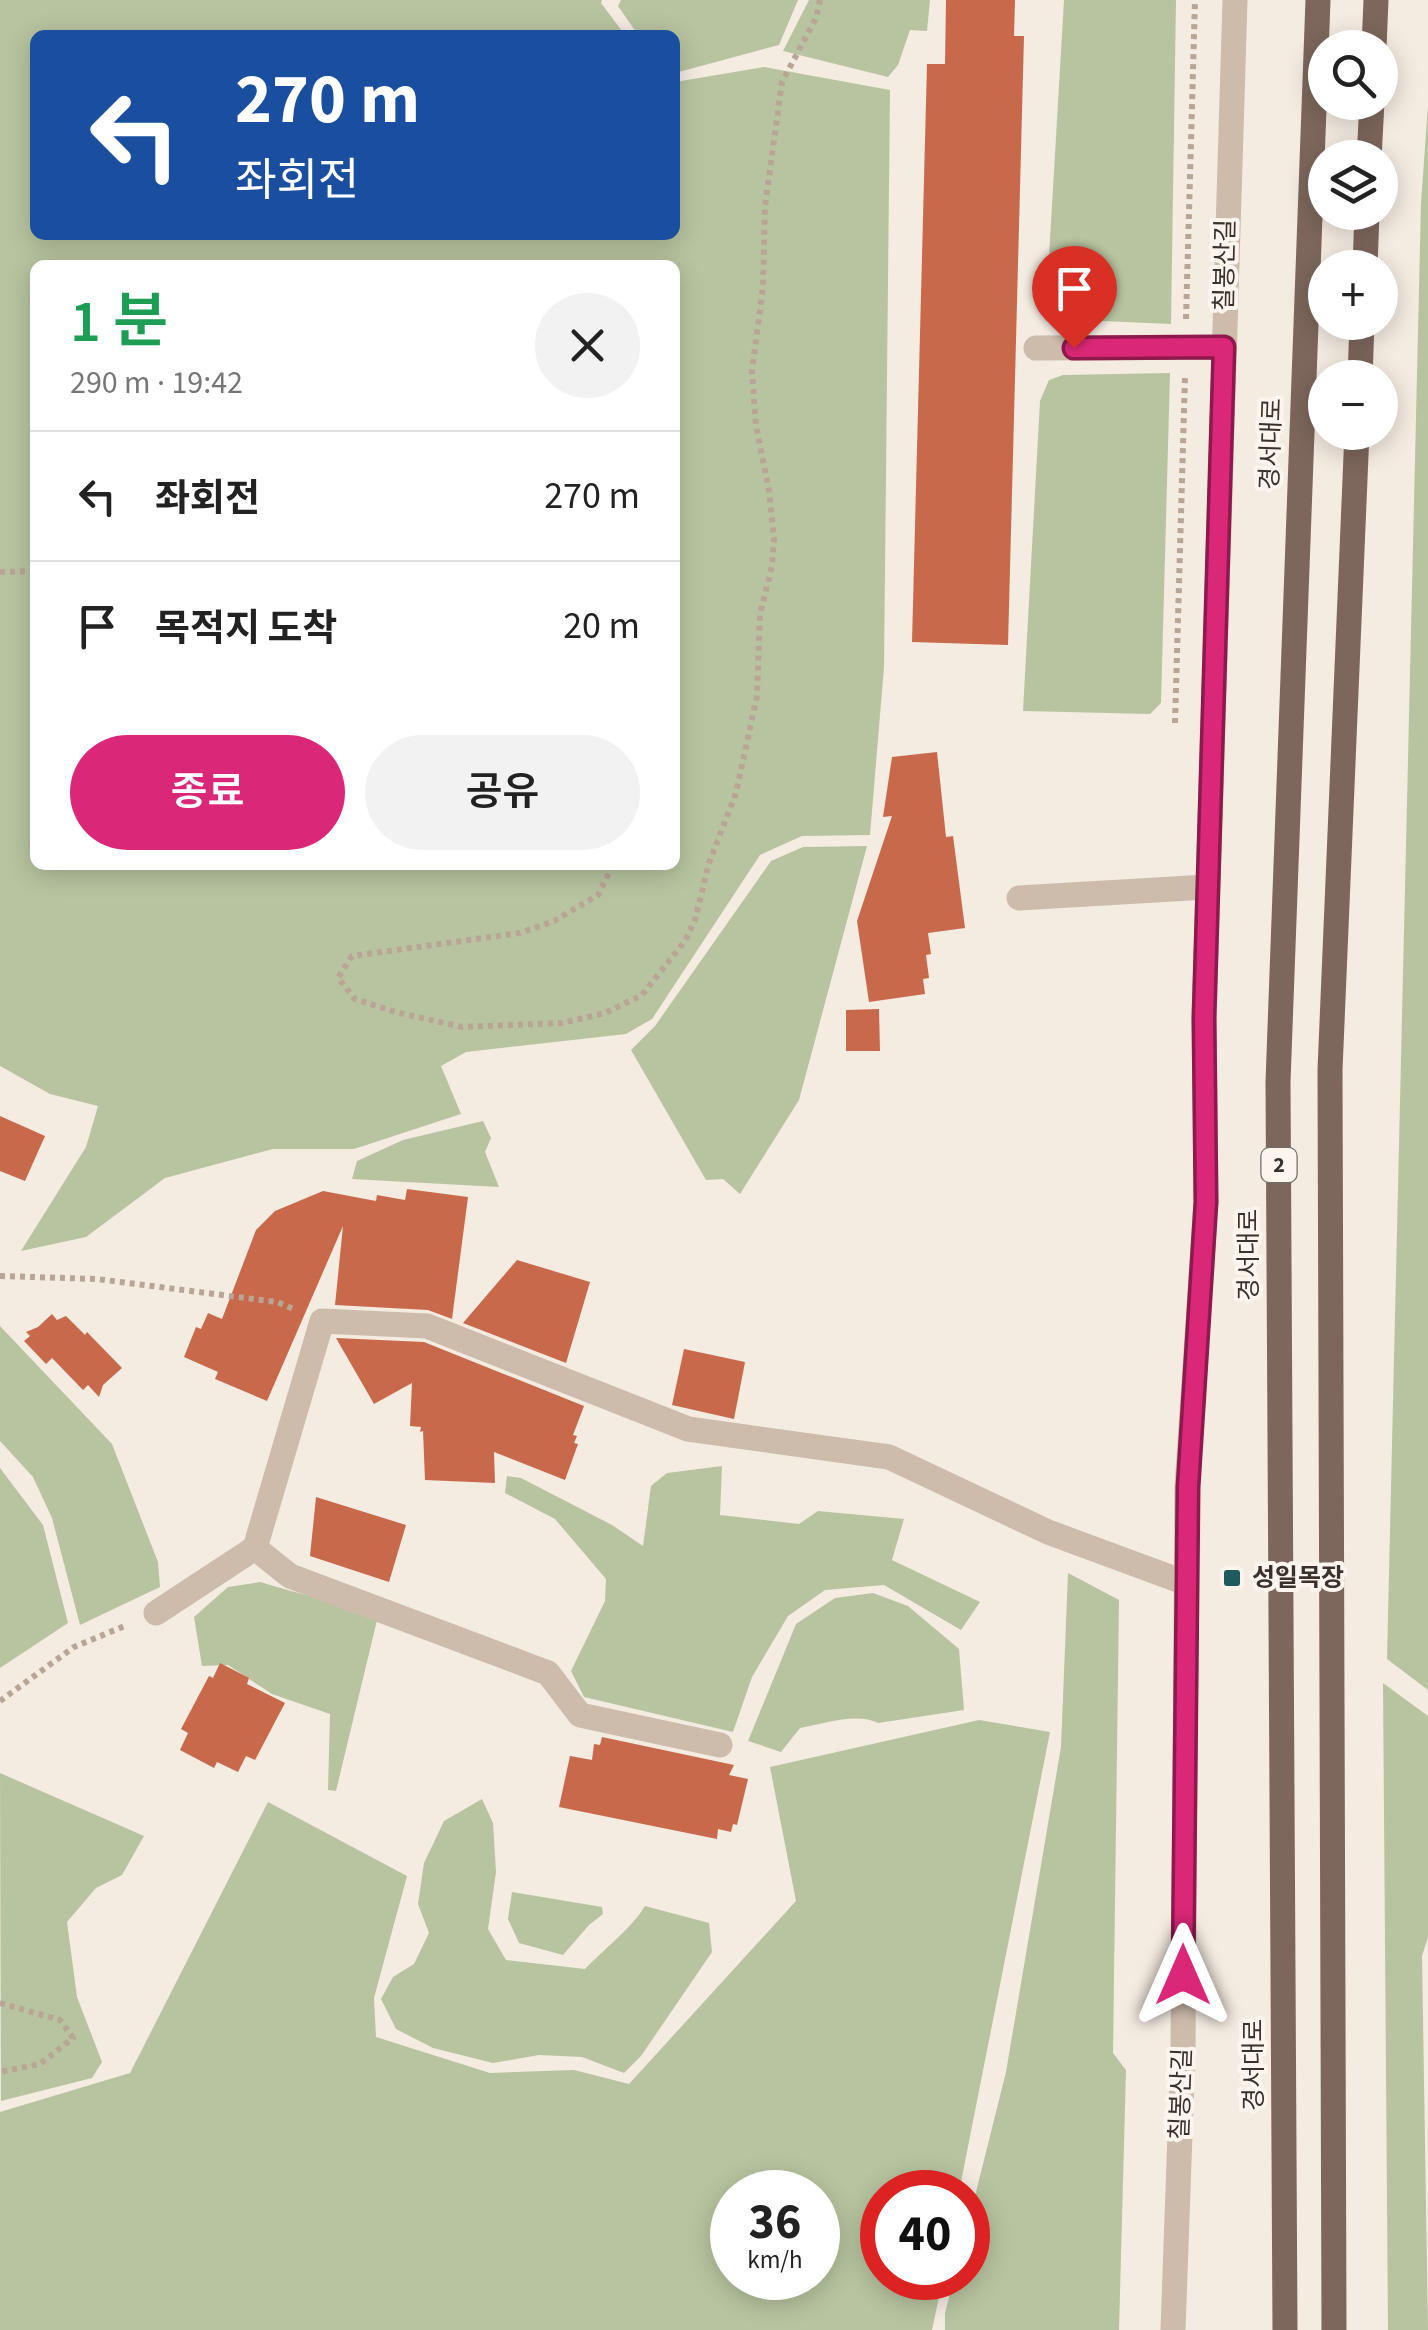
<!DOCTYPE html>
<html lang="ko">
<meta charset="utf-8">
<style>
:root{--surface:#fff;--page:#f2f2f2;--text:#222;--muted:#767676;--line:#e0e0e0;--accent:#db2777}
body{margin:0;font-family:"Source Sans 3","Noto Sans KR",sans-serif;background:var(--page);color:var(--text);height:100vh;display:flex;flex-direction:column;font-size:38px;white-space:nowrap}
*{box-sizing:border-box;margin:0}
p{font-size:32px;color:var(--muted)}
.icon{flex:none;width:55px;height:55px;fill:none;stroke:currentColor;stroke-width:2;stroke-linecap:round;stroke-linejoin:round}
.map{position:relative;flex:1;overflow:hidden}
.details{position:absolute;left:30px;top:260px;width:650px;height:610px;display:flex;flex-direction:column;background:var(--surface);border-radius:15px;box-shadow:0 5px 25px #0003}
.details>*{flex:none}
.banner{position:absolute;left:30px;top:30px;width:650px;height:210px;border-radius:15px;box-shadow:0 5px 25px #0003;background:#1a4fa0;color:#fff;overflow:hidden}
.tools{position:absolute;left:1308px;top:30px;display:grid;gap:20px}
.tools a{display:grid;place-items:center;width:90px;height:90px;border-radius:50%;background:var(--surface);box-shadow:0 5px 25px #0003;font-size:50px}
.speed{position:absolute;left:710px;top:2170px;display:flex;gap:20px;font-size:50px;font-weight:700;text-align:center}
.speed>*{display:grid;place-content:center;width:130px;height:130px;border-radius:50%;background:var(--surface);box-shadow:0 5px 25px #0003;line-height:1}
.speed small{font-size:25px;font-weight:400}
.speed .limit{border:15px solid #d22;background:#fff;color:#111}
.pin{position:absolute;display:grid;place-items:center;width:85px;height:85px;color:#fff;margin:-102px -42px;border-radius:50% 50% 50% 0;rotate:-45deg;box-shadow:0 0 10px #0007}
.pin .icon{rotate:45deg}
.me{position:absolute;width:110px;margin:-55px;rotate:0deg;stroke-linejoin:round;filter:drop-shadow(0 0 8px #0008)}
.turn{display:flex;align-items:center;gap:35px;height:210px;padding:0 40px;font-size:45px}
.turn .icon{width:130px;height:130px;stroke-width:2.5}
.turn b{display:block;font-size:70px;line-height:85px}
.round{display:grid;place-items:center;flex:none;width:105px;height:105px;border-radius:52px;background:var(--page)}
.overview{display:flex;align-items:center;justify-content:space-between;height:170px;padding:0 40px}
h1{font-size:60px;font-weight:600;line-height:75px;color:#1e9e55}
.button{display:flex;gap:20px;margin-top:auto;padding:20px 40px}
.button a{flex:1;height:115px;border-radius:60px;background:var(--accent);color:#fff;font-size:40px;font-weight:600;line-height:115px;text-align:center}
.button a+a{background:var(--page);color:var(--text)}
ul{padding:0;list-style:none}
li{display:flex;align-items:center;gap:30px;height:130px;padding:0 40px;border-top:2px solid var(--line)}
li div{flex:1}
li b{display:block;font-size:38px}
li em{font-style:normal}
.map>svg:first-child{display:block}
.green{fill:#b8c4a0;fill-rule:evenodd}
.building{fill:#c8694b}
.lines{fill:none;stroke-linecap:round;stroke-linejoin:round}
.path{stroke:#b9a596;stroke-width:6;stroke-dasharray:5 5;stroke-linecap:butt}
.minor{stroke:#cdbbac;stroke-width:25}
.major{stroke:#7d675c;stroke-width:25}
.route-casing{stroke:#8e194d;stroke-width:25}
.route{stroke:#db2777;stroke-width:18}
.poi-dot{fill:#1f5a5e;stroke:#fbf5ee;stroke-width:4}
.labels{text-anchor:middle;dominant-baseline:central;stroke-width:8;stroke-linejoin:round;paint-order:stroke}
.shield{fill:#fbf5ee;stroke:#756b66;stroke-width:2.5}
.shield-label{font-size:22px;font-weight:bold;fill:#3b302b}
.street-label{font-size:25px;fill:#3b302b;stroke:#fbf5ee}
.poi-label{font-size:25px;font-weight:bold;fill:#3b302b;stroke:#fbf5ee;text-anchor:start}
</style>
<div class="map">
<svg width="1428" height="2330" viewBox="0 0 1428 2330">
<rect width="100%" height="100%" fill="#f4ebe1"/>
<path class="green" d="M0 0H602L601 3 625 35H35V235H675V82L764 67 890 90 884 667 870 835 802 836 760 855 652 1019 626 1034 466 1052 441 1066 461 1114 354 1149H273L165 1178 86 1237 21 1251 86 1147 98 1106 50 1094 0 1066ZM35 265H675V865H35Z
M621 0H798L779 45 675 73V35H638L618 6Z
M809 0H930L927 31 910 30 898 65 888 77 783 51Z
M1064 0H1176L1171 324 1056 319 1046 308Z
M1428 105V1690L1387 1659 1421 203Z
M1170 373 1161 703 1150 714 1023 711 1040 401 1049 380 1063 375Z
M867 846 799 1100 740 1194 723 1179 706 1180 631 1050 655 1026 771 861 803 847Z
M483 1121 491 1138 485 1152 499 1187 352 1179 357 1161 403 1140Z
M0 1326 112 1444 158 1562 160 1587 80 1625 52 1518 33 1477 0 1441Z
M722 1466 720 1515 799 1524 818 1511 904 1519 892 1560 980 1602 961 1630 884 1585 825 1590 788 1616 752 1677 733 1732 584 1697 571 1671 605 1601 606 1579 555 1519 505 1493 507 1476 521 1478 612 1525 643 1546 651 1486 667 1473Z
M0 1468 43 1525 68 1623 0 1668Z
M1068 1573 1119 1600 1113 2053 1126 2070 1119 2330H945V2313L954 2278H968V2224L1006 2072 1061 1747Z
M260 1582 378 1616 336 1791 328 1790 330 1714 272 1694 228 1665 202 1666 194 1617 228 1587Z
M873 1593 908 1606 959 1649 964 1710 878 1723C857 1712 823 1724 800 1728L781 1752 748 1741 796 1624 835 1598Z
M1383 1683 1428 1716V1937L1422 1956 1428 2330H1388Z
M979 1720 1050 1732 959 2192H882V2278H943L932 2330H0V2112L130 2073 268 1802 407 1876 374 1998 376 2037 490 2073 574 2070 629 2084 796 1901 770 1767ZM818 2192V2278H732V2192Z
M0 1773 144 1836 122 1875 96 1888 67 1922 77 1997 102 2062 92 2078 1 2101Z
M482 1799 493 1823 496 1872 488 1929 506 1960 585 1969C604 1949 632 1928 645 1906L709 1923 712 1952 641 2056 624 2073 582 2057 539 2055 493 2063 433 2048 396 2029 381 1999 393 1977 414 1964 429 1933 418 1904 424 1863 444 1821Z
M512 1892 602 1907 603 1914 589 1925 563 1955 519 1943 508 1919Z"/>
<path class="building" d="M946 0H1015L1014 36H1024L1008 645 912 642 927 64H945Z
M937 752 946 837 953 836 965 928 928 933 931 954 926 955 929 978 923 979 925 994 869 1002 857 921 892 816 883 817 892 757Z
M879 1009 880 1051H846V1010Z
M0 1116 45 1136 25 1181 0 1171Z
M407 1189 468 1197 452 1319 428 1310 335 1305 343 1226 267 1401 215 1379 218 1372 184 1357 196 1327 201 1329 208 1313 222 1319 256 1230 275 1211 323 1191 376 1201 377 1195 405 1200Z
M517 1260 590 1282 566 1363 463 1323Z
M52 1314 57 1320 66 1316 85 1335 87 1332 122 1368 103 1385 99 1397 88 1385 83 1390 52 1358 46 1364 24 1341 30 1336 26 1332 38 1327Z
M336 1338 424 1342 584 1406 573 1435 577 1436 574 1443 578 1444 565 1480 494 1452 495 1483 425 1480 423 1431 420 1432 421 1427 410 1426 412 1383 374 1404Z
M684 1349 745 1362 734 1419 672 1405Z
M316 1497 406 1525 389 1582 310 1556Z
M220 1663 249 1678 247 1684 285 1703 255 1760 246 1756 238 1772 217 1762 214 1768 180 1750 188 1733 181 1729 209 1676 213 1678Z
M602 1737 734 1765 729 1775 748 1779 737 1825 733 1824 731 1832 718 1829 717 1839 559 1807 570 1756 592 1760 594 1744 600 1745Z"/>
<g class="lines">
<path class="path" d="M1186 319 1195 0
M0 572 35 571
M1175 723 1185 376
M613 865 598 895 554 921 520 933 352 956 338 978 355 999 399 1013 462 1027 562 1023 605 1013 642 995 685 941 695 920 709 863 736 793 757 696 760 614 772 566 774 538 769 490 756 426 752 371 763 287 765 206 782 82 816 18 820 0
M0 1276 97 1279 277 1302 293 1309
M0 1701 74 1647 127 1625
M0 2003 60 2020 73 2038 40 2064 0 2072"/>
<path class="minor" d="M1036 348 1223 347
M1019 898 1207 887
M255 1548 290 1576 548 1673 580 1715 720 1745
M156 1613 255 1548 322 1321 427 1326 688 1429 889 1457 1048 1532 1186 1583
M1173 2330 1183 2050 1187 1487 1206 1201 1204 1018 1235 0"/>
<path class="major" d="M1374 48 1376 0
M1369 158 1372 102
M1365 268 1367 212
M1360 378 1362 322
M1285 2330 1278 1082 1318 0
M1334 2330 1330 1070 1357 432"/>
</g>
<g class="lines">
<defs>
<path id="route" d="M1074 348 1224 347 1204 1018 1206 1202 1188 1487 1183 1975"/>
</defs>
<use href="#route" class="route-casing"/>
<use href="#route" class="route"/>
</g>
<rect class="poi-dot" x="1222" y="1568" width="20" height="20" rx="5"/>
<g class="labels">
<rect class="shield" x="1261.5" y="1148" width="35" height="34" rx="8"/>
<g class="shield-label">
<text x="1279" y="1165">2</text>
</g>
<g class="street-label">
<text transform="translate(1225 265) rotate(-89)">칠봉산길</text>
<text transform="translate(1271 444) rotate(-88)">경서대로</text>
<text transform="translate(1249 1255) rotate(-90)">경서대로</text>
<text transform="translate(1254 2065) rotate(-90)">경서대로</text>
<text transform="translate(1181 2094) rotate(-88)">칠봉산길</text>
</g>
<g class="poi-label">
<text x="1252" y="1578">성일목장</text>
</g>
</g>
</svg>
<div class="tools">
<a><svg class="icon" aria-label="search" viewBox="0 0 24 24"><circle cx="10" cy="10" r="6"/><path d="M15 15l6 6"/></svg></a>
<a><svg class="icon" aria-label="layers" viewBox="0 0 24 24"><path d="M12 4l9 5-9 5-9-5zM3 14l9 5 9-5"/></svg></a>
<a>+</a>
<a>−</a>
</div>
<div class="speed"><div>36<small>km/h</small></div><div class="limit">40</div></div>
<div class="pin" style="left:1074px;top:348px;background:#d93025"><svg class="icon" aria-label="arrive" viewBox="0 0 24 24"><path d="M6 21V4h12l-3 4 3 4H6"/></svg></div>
<svg class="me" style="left:1183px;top:1975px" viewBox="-20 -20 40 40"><path d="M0-17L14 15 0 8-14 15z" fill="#db2777" stroke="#fff" stroke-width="4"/></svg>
<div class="banner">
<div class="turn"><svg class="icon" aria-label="left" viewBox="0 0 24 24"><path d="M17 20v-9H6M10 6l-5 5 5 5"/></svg><div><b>270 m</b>좌회전</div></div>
</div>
<section class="details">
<div class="overview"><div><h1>1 분</h1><p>290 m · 19:42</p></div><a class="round"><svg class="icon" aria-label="close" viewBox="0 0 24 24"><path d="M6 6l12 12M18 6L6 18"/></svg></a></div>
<ul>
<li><svg class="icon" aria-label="left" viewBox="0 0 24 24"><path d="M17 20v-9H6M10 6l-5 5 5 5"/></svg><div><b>좌회전</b></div><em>270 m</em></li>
<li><svg class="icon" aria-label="arrive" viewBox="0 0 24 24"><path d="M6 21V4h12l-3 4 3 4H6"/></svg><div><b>목적지 도착</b></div><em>20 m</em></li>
</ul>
<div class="button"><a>종료</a><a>공유</a></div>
</section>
</div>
